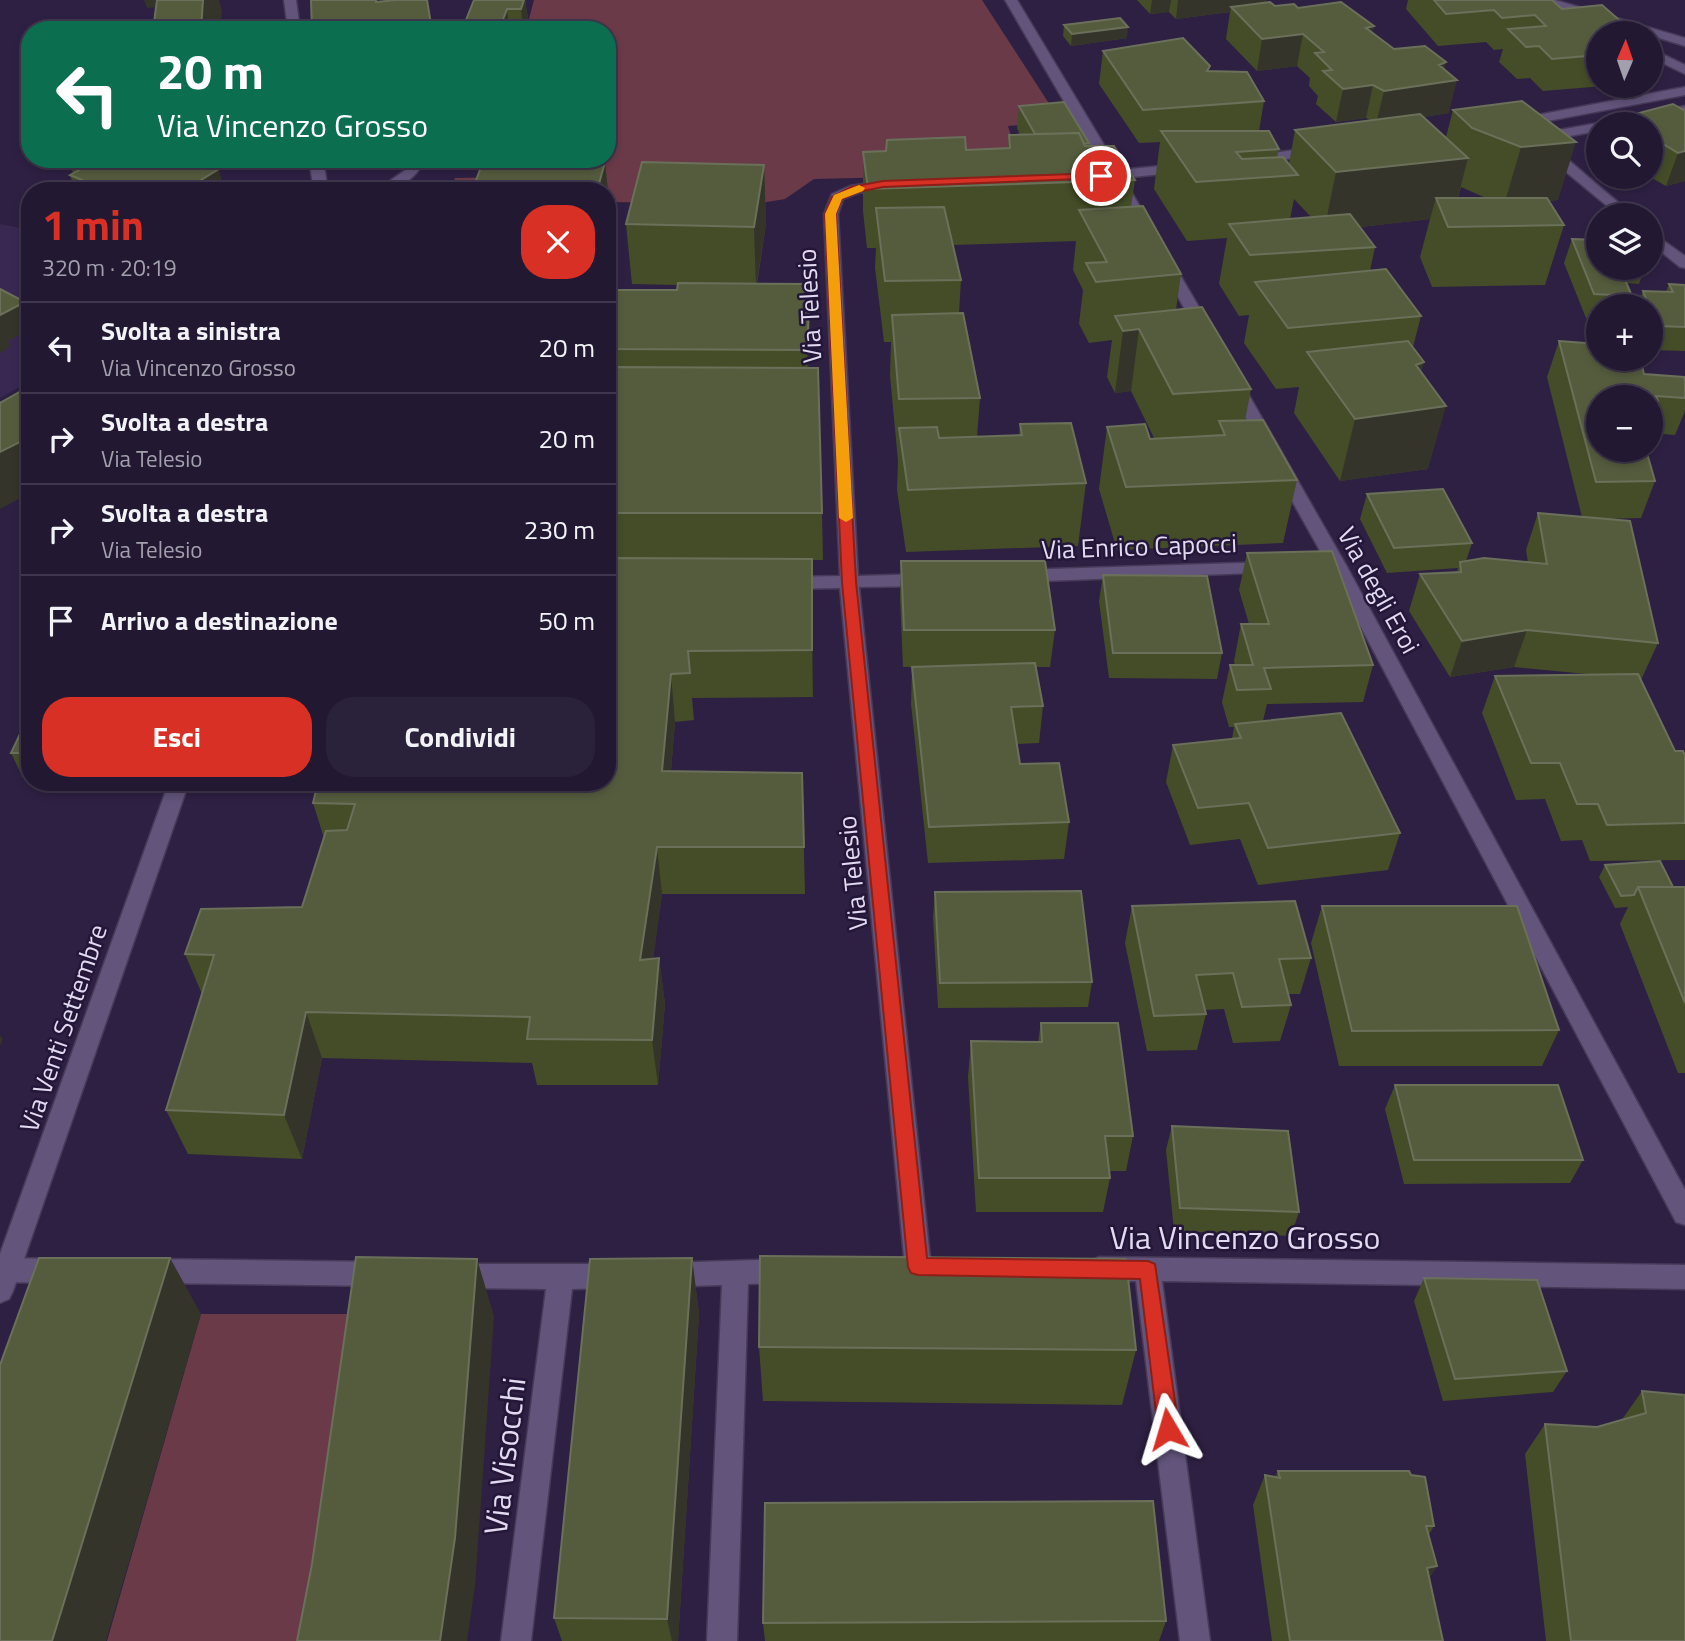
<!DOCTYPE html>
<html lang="it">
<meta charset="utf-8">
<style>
:root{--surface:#221832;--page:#2a213a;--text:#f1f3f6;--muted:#a2a0ac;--line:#3f374d;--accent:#d93025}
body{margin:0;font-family:"Titillium Web",sans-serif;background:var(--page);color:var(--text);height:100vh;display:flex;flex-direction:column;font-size:26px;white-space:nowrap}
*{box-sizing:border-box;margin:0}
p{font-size:23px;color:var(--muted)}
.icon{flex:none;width:38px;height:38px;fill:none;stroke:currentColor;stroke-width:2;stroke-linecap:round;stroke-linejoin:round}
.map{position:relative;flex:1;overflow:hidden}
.panel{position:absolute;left:21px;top:182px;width:595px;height:609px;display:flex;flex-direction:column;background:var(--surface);border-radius:28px;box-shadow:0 4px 10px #0003,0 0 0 2px var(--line)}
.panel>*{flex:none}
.hud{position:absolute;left:21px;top:21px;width:595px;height:147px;border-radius:28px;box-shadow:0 4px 10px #0003,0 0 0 2px var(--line);background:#0b6e4f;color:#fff;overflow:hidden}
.needle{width:46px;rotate:2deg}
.controls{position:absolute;left:1586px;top:21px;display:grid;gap:14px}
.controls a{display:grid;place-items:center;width:77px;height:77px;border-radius:50%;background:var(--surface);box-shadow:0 4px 10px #0003,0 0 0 2px var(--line);font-size:35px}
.pin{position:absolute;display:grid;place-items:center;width:60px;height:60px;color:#fff;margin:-30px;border:4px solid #fff;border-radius:50%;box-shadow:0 2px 7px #0007}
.me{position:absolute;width:77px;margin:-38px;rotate:353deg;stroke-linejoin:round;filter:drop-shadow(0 0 5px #0008)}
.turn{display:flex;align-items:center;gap:24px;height:147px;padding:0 21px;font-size:32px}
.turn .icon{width:91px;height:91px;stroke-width:2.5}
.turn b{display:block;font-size:49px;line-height:60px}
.round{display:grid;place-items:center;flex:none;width:74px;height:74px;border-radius:28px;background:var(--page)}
.overview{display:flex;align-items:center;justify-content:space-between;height:119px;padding:0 21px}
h1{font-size:42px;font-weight:700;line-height:52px;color:var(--accent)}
.action{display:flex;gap:14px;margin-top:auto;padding:14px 21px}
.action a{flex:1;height:80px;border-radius:28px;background:var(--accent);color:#fff;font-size:28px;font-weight:700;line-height:80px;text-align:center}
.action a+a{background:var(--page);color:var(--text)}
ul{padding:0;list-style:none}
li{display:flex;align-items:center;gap:21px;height:91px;padding:0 21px;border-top:2px solid var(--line)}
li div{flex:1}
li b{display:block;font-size:26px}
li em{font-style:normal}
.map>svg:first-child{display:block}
.built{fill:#392852}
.green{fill:#6a3a49}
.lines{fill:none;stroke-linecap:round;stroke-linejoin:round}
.street-casing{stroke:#473a58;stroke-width:3}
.secondary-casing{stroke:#473a58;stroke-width:3}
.street{fill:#62547b;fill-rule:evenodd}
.secondary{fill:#62547b;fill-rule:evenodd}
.wall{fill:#444d28;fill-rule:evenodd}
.shaded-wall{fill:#34342a}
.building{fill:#555c3e;stroke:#6b705a;stroke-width:2}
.route{fill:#d93025;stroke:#8d1f18;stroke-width:2}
.slow{fill:#f59e0b}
.labels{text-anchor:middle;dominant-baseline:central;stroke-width:5;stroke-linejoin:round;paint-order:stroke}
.street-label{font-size:26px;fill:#e1daf1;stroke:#241638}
.near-street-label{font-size:32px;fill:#e1daf1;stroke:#241638}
</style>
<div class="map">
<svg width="1685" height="1641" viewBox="0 0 1685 1641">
<rect width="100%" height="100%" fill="#2e2043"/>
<path class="built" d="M0 224 30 230V381L0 398Z"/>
<path class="green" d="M534 0H982L1061 122 1008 126 1023 174 814 179 785 199 754 204 607 202V191H451L455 178 507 177 513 159H607V30H526Z
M201 1314H378L334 1641H107Z"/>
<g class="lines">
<defs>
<path id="street" d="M1005 0H1017L1119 170 1182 164 1189 168 1182 172 1123 178 1154 230 1152 233H1142L1110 179 1103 180 1096 176 1105 172Z
M1536 0H1555L1685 38V46Z
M1650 48 1685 65V74L1650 57Z
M1685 87V95L1516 127 1509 123 1516 119Z
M1685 106V114L1631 124H1604L1611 120Z
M1598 123 1603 124H1598V131L1537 142 1530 138 1537 134Z
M1547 145 1552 146 1633 215H1618L1542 152V146Z
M1318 147 1325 151 1323 154 1249 164 1242 160 1249 156Z
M411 159H425C416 180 397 191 375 191L407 169Z
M889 180 896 184 894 187 858 193 843 199 838 214 858 576 927 574 936 580 927 586 859 587 931 1267 927 1275 918 1279 909 1275 905 1267 840 588 784 589 775 583 784 577 840 576 824 214 832 194 850 186Z
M1650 231 1685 256V268L1680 267 1650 243Z
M1165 257 1172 261 1214 333 1212 336 1206 338 1198 333 1158 261Z
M1234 378 1242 383 1346 565 1685 1190V1225L1676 1222 1328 565 1226 383Z
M1270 562 1276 564 1279 568 1276 572 1019 582 1010 576 1019 570Z
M1099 1257 1685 1265V1289L1162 1281 1210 1641H1180L1136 1281H1099L1090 1277 1086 1269 1090 1261Z
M0 1258 63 1259 72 1263 76 1271 72 1279 63 1283 0 1282Z
M151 1259 381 1262 390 1266 394 1274 390 1282 381 1286 151 1283 142 1279 138 1271 142 1263Z
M787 1259 796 1263 800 1271 796 1279 787 1283 748 1284 737 1641H707L722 1285 665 1287 656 1283 652 1275 656 1267 665 1263Z
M455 1264H616L625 1268 629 1276 625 1284 616 1288 572 1289 531 1641H501L546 1289 455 1288 446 1284 442 1276 446 1268Z"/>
<path id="secondary" d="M284 0H296L300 30H288Z
M309 159H323L328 191H314Z
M169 782H189L13 1291 9 1299 0 1303V1254Z"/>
</defs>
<use href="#street" class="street-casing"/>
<use href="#secondary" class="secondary-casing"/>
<use href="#street" class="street"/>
<use href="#secondary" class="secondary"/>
</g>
<path class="wall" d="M525 0 528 19 524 30H462Z
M1137 0H1266V3L1275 6 1298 8 1374 26 1372 33 1394 49 1444 69 1449 113 1423 117 1446 137 1453 110 1522 101 1558 200 1549 201 1564 225 1545 285 1432 287 1420 257 1430 219 1360 227 1375 247 1370 271 1421 316 1413 347 1421 372 1428 469 1340 481 1294 413 1299 387 1276 389 1244 343 1249 315 1239 316 1219 284 1227 238 1187 241 1154 189 1160 142 1139 143 1099 84 1103 51 1209 71 1264 101 1259 131 1279 149 1277 157 1289 164 1295 130 1370 120 1366 118 1336 122 1316 104 1318 96 1309 86 1310 78 1297 66 1257 71 1226 39 1230 12 1176 19 1169 12 1150 14ZM1461 187 1486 198H1458ZM1294 199 1311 217 1290 219Z
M1408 0H1552L1562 9 1598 33V86H1604L1543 91 1530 78 1517 79 1499 62 1503 49 1494 50 1486 42 1438 46 1406 9Z
M1064 25 1127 38 1071 46 1063 36Z
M1019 106 1089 143V146L1135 180 1131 207 1181 274 1176 310 1251 389 1245 421 1297 480 1283 543 1117 550 1099 489 1107 427 1150 439 1154 438 1131 391 1115 393 1107 377 1112 340 1089 343 1079 324 1083 290 1073 270 1076 241 953 245 961 280 959 313 980 398 977 437 1019 435 1020 424 1086 483 1078 546 906 552 897 490 898 461 890 376 891 342H884L875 268 876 248H867L863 211V152L1008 148 1009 135H1020L1017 128Z
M1685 111V181L1666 186 1650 177V124H1618L1620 118Z
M69 159H197L224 191H75L70 175 73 173Z
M434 159H498L605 162 611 220 607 191 481 167H435Z
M764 165 766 224 757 284H810V319L808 368 822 513 823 560H812L813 697 692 698 694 720 675 722 671 771 802 773 805 894H662L653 958H659L665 1004 658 1085H537L532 1063 322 1058 302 1159 188 1154 166 1110 202 994 185 954 302 907 324 838 313 803 607 782V290H677L678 285 632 284 626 224Z
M1572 239 1598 268H1645L1639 284 1626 283 1632 296 1628 306H1598V319L1586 318 1564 263Z
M1669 284 1685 285V351L1650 350V306H1637L1643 291 1666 292Z
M1598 328V359L1646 363 1643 370 1644 374 1685 382V411L1675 435 1650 433V397H1598L1655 481 1641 518 1600 519 1658 643 1641 680 1675 751 1685 755V860L1590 861 1582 840 1561 841 1545 799 1516 800 1482 713 1495 676 1587 674 1514 667 1450 677 1409 611 1420 574 1457 572 1458 568 1387 573 1360 519 1367 494 1472 543 1466 561 1528 562 1526 550 1538 513 1582 517 1547 377 1559 341 1592 344Z
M1247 553 1373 665 1363 702 1267 704 1263 721 1400 833 1388 870 1258 885 1240 839 1190 845 1166 782 1173 745 1232 739 1234 727H1229L1222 702 1230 665H1235L1234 661 1241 624H1249L1239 590Z
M901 561 1055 630 1050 667H1036L1043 706 1039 743 1017 744 1020 764 1069 822 1064 859 928 863 911 704 912 667H903L900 598Z
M1103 575 1222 653 1217 679 1109 678 1099 601Z
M30 713V778H23L11 753Z
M1605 865 1673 887H1685V1073H1678L1620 924 1628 907 1615 908 1599 877Z
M935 892 1092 982 1088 1007 938 1008 933 917Z
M1132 906 1311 958 1300 994H1288L1291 1005 1280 1041 1233 1043 1224 1009 1205 1010 1206 1014 1197 1050 1147 1051 1125 943Z
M1322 906 1559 1030 1542 1066H1339L1311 943Z
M1041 1023 1133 1136 1126 1171H1109L1110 1178 1103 1212H976L968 1077 971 1041 1038 1042Z
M1395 1085 1583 1160 1570 1183 1404 1184 1385 1109Z
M1172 1126 1299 1212 1291 1236 1174 1231 1166 1150Z
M692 1258 699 1314 678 1641H562L554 1618Z
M1424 1278 1567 1371 1553 1392 1443 1401 1414 1301Z
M759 1347 1136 1350 1122 1405 763 1401Z
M1642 1391 1685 1641H1546L1525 1454 1545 1424 1597 1427 1621 1421Z
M1278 1471 1434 1526 1428 1536 1437 1566 1429 1578 1443 1641H1272L1253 1505 1265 1475 1275 1477Z
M1166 1621 1159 1641H765L763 1623Z"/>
<path class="shaded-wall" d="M144 0H162L164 7 147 8Z
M203 0H219L222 11 221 20 209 21 208 30H201Z
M524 0H525L528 19 523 30 521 9Z
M1152 0H1171L1169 12 1150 14Z
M1178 0H1266L1265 8 1231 7 1230 12 1176 19Z
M507 9 509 30H499Z
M1374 26 1367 58 1366 28Z
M1128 27 1127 38 1071 46 1072 34Z
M1303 34 1297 66 1257 71 1262 39Z
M1446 62 1441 83 1457 80 1449 113 1376 124 1384 91Z
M1373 85 1366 118 1336 122 1343 89Z
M1576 142 1558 200 1504 205 1521 147Z
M1685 151V181L1666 186 1678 153Z
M1468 158 1453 216 1436 198 1430 219 1324 231 1336 172Z
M605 162 611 220 607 235V191H597Z
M764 165 766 224 756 287 754 227Z
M219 169 224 191H183Z
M108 185 110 191H102L101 188Z
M810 284V319L808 386 807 350Z
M25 302 30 314V329L8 341 10 347 0 353V315Z
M1139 329 1131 391 1115 393 1123 331Z
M1424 362 1411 411 1446 406 1428 469 1340 481 1355 419 1416 365Z
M30 437V493L0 509V452Z
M812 559 813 606V697L812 650Z
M1527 630 1514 667 1450 677 1462 641Z
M671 674 675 722 667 818 662 771Z
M657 847 662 894 647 1006 640 960Z
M659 958 665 1004 658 1085 652 1040Z
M306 1012 322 1058 302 1159 284 1115Z
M0 1035 3 1039 0 1046Z
M170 1258 201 1314 106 1641H52Z
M692 1258 699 1314 678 1641H672L667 1619Z
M477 1259 494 1316 475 1586 467 1641H440Z
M1437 1566 1419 1594 1427 1568Z"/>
<path class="building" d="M157 0H203L201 30H153Z
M311 0H376V2L396 0H427L432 30H312Z
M474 0H524L521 9H507L499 30H462Z
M1434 0H1552L1562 9 1602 5 1634 33H1598V55L1552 59 1539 46 1526 47 1508 29 1546 26 1535 15 1502 18 1494 10 1446 14Z
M1270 2 1275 6 1294 4 1298 8 1341 2 1374 26 1366 28 1394 49 1425 46 1446 62 1439 65 1457 80 1384 91 1373 85 1343 89 1323 71 1332 70 1315 53 1324 52 1303 34 1262 39 1231 7Z
M1120 18 1128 27 1072 34 1064 25Z
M270 24 271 30H220Z
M1183 38 1210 66 1207 71 1247 72 1264 101 1143 110 1103 51Z
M1522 101 1576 142 1521 147 1472 128 1453 110Z
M1064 102 1089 143 1084 144 1079 133 1035 134 1019 106Z
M1673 104 1685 111V151L1678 153 1650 136V124H1630L1620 118Z
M1420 114 1468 158 1336 172 1295 130Z
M1161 131H1269L1279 149 1236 152 1242 159 1283 157 1298 175 1196 182Z
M1079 133 1085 146H1114L1135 180 868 189 863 152 886 151 887 140 965 137 966 150 1010 148 1009 135Z
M96 159H197L219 169 183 191H123L108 185 101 188 70 175 97 160Z
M484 159 605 162 597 191H472Z
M642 162 764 165 754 227 626 224Z
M1436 198H1547L1564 225 1448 227Z
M1143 206 1181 274 1096 282 1086 263 1107 262 1079 210Z
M944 207 961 280 885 281 876 208Z
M1350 214 1375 247 1250 255 1229 224Z
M1572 239 1598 240V268H1620L1632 296 1594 294Z
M1386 269 1421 316 1288 328 1255 282Z
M678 283 810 284 807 350 607 349V290H677Z
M1669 284 1685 285V327L1658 326 1650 306H1649L1643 291 1673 292Z
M0 289 25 302 0 315Z
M1202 307 1251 389 1173 394 1139 329 1123 331 1115 316Z
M963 313 980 398 899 399 892 315Z
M1408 341 1424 362 1416 365 1446 406 1355 419 1307 352Z
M1559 341 1598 344V359H1645L1646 363 1641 362 1644 374 1684 377 1685 382V398L1656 396 1658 401H1650V397H1598V450H1646L1655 481 1596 482Z
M607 367 818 368 822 513H607Z
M23 390 30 393V437L0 452V403Z
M1263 420 1297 480 1126 487 1107 427 1145 424 1150 439 1225 435 1219 421Z
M1071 423 1086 483 908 490 899 428 937 427 939 438 1022 435 1020 424Z
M1443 489 1472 543 1394 548 1367 494Z
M1538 513 1630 521 1658 643 1527 630 1462 641 1420 574 1461 572 1460 562 1484 558 1547 564Z
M1332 551 1373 665 1264 668 1271 689 1237 690 1230 665H1253L1241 624H1269L1247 553Z
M607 558 812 559V650L688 651 690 673 671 674 662 771 802 773 804 847H657L640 960 659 958 652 1040 527 1039 530 1017 306 1012 284 1115 166 1110 214 955 185 954 201 909 302 907 326 831 347 830 355 804 313 803 318 782H607Z
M901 561H1045L1055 630H904Z
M1103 575 1207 576 1222 653H1113Z
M1035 663 1043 706 1011 707 1020 764 1059 763 1069 822 929 827 912 667Z
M1638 674 1675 751H1683L1685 755V823L1607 825 1598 804H1577L1560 763H1531L1495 676Z
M30 713V753H11Z
M1341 713 1400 833 1268 848 1249 803 1198 808 1173 745 1241 738 1235 724Z
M1660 861 1673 887H1638L1634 895 1621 896 1605 865Z
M1638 887H1685V1003Z
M1081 891 1092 982 940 983 935 892Z
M1295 901 1311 958 1279 959 1291 1005 1242 1007 1233 973 1196 975 1206 1014 1154 1016 1132 906Z
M1322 906H1517L1559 1030 1352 1031Z
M1041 1023H1118L1133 1136H1105L1110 1178H979L971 1041 1042 1042Z
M1395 1085H1558L1583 1160H1414Z
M1172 1126 1288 1131 1299 1212 1180 1208Z
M760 1256 1126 1259 1136 1350 759 1347Z
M356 1257 477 1259 455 1538 440 1641H297L312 1564Z
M39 1258H170L52 1641H0V1365Z
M692 1258 667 1619 554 1618 590 1259Z
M1424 1278 1537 1280 1567 1371 1455 1379Z
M1642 1391 1685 1395V1641H1571L1545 1424 1597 1427 1646 1413Z
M1278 1471H1409L1411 1475 1425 1477 1434 1526H1426L1437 1566 1427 1568 1443 1641H1290L1265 1475 1280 1478Z
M1153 1501 1166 1621 763 1623 765 1503Z"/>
<path class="route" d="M1101 173 1107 176 1105 178 883 187 858 192 842 199 836 214 856 582 927 1258 1148 1261 1155 1264 1179 1429 1176 1436 1168 1439 1161 1436 1158 1429 1140 1279 918 1275 911 1273 908 1267 842 582 825 214 832 197 851 187 883 181Z"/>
<path class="slow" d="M859 185 865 188 863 191 842 199 836 214 853 518 846 522 839 518 825 214 834 195Z"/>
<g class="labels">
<g class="street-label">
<text transform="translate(809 306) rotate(-93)">Via Telesio</text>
<text transform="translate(1139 546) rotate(-2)">Via Enrico Capocci</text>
<text transform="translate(1379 590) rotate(61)">Via degli Eroi</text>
<text transform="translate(852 873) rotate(-96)">Via Telesio</text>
<text transform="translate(63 1028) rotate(-71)">Via Venti Settembre</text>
</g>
<g class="near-street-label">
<text x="1245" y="1237">Via Vincenzo Grosso</text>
<text transform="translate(504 1456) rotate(-83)">Via Visocchi</text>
</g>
</g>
</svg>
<div class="controls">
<a><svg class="needle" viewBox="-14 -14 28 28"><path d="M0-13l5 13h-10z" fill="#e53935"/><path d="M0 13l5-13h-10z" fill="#a2a0ac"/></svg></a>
<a><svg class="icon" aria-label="search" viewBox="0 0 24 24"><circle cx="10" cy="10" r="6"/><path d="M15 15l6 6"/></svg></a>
<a><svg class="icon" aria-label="layers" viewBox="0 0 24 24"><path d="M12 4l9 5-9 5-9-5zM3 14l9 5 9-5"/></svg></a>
<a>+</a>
<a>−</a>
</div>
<div class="pin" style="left:1101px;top:176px;background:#d93025"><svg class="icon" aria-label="arrive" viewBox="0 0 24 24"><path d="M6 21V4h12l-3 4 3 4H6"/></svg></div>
<svg class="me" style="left:1168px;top:1429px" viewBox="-20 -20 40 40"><path d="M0-17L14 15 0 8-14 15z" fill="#d93025" stroke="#fff" stroke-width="4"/></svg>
<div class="hud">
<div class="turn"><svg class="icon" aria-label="left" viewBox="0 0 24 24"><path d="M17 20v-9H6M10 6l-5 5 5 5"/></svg><div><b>20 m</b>Via Vincenzo Grosso</div></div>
</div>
<section class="panel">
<div class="overview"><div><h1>1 min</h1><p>320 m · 20:19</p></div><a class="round" style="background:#d93025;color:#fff"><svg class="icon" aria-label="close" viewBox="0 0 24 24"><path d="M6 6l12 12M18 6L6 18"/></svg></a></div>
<ul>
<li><svg class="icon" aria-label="left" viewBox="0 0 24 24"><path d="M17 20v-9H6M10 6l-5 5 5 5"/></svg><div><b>Svolta a sinistra</b><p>Via Vincenzo Grosso</p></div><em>20 m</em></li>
<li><svg class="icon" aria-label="right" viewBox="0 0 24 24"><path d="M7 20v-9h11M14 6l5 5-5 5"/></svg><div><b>Svolta a destra</b><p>Via Telesio</p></div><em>20 m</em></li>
<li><svg class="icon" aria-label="right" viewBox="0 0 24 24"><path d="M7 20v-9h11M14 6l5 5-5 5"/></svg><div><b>Svolta a destra</b><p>Via Telesio</p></div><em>230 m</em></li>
<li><svg class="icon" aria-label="arrive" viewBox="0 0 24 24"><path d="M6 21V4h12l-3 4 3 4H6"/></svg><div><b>Arrivo a destinazione</b></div><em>50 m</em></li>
</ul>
<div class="action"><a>Esci</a><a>Condividi</a></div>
</section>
</div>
